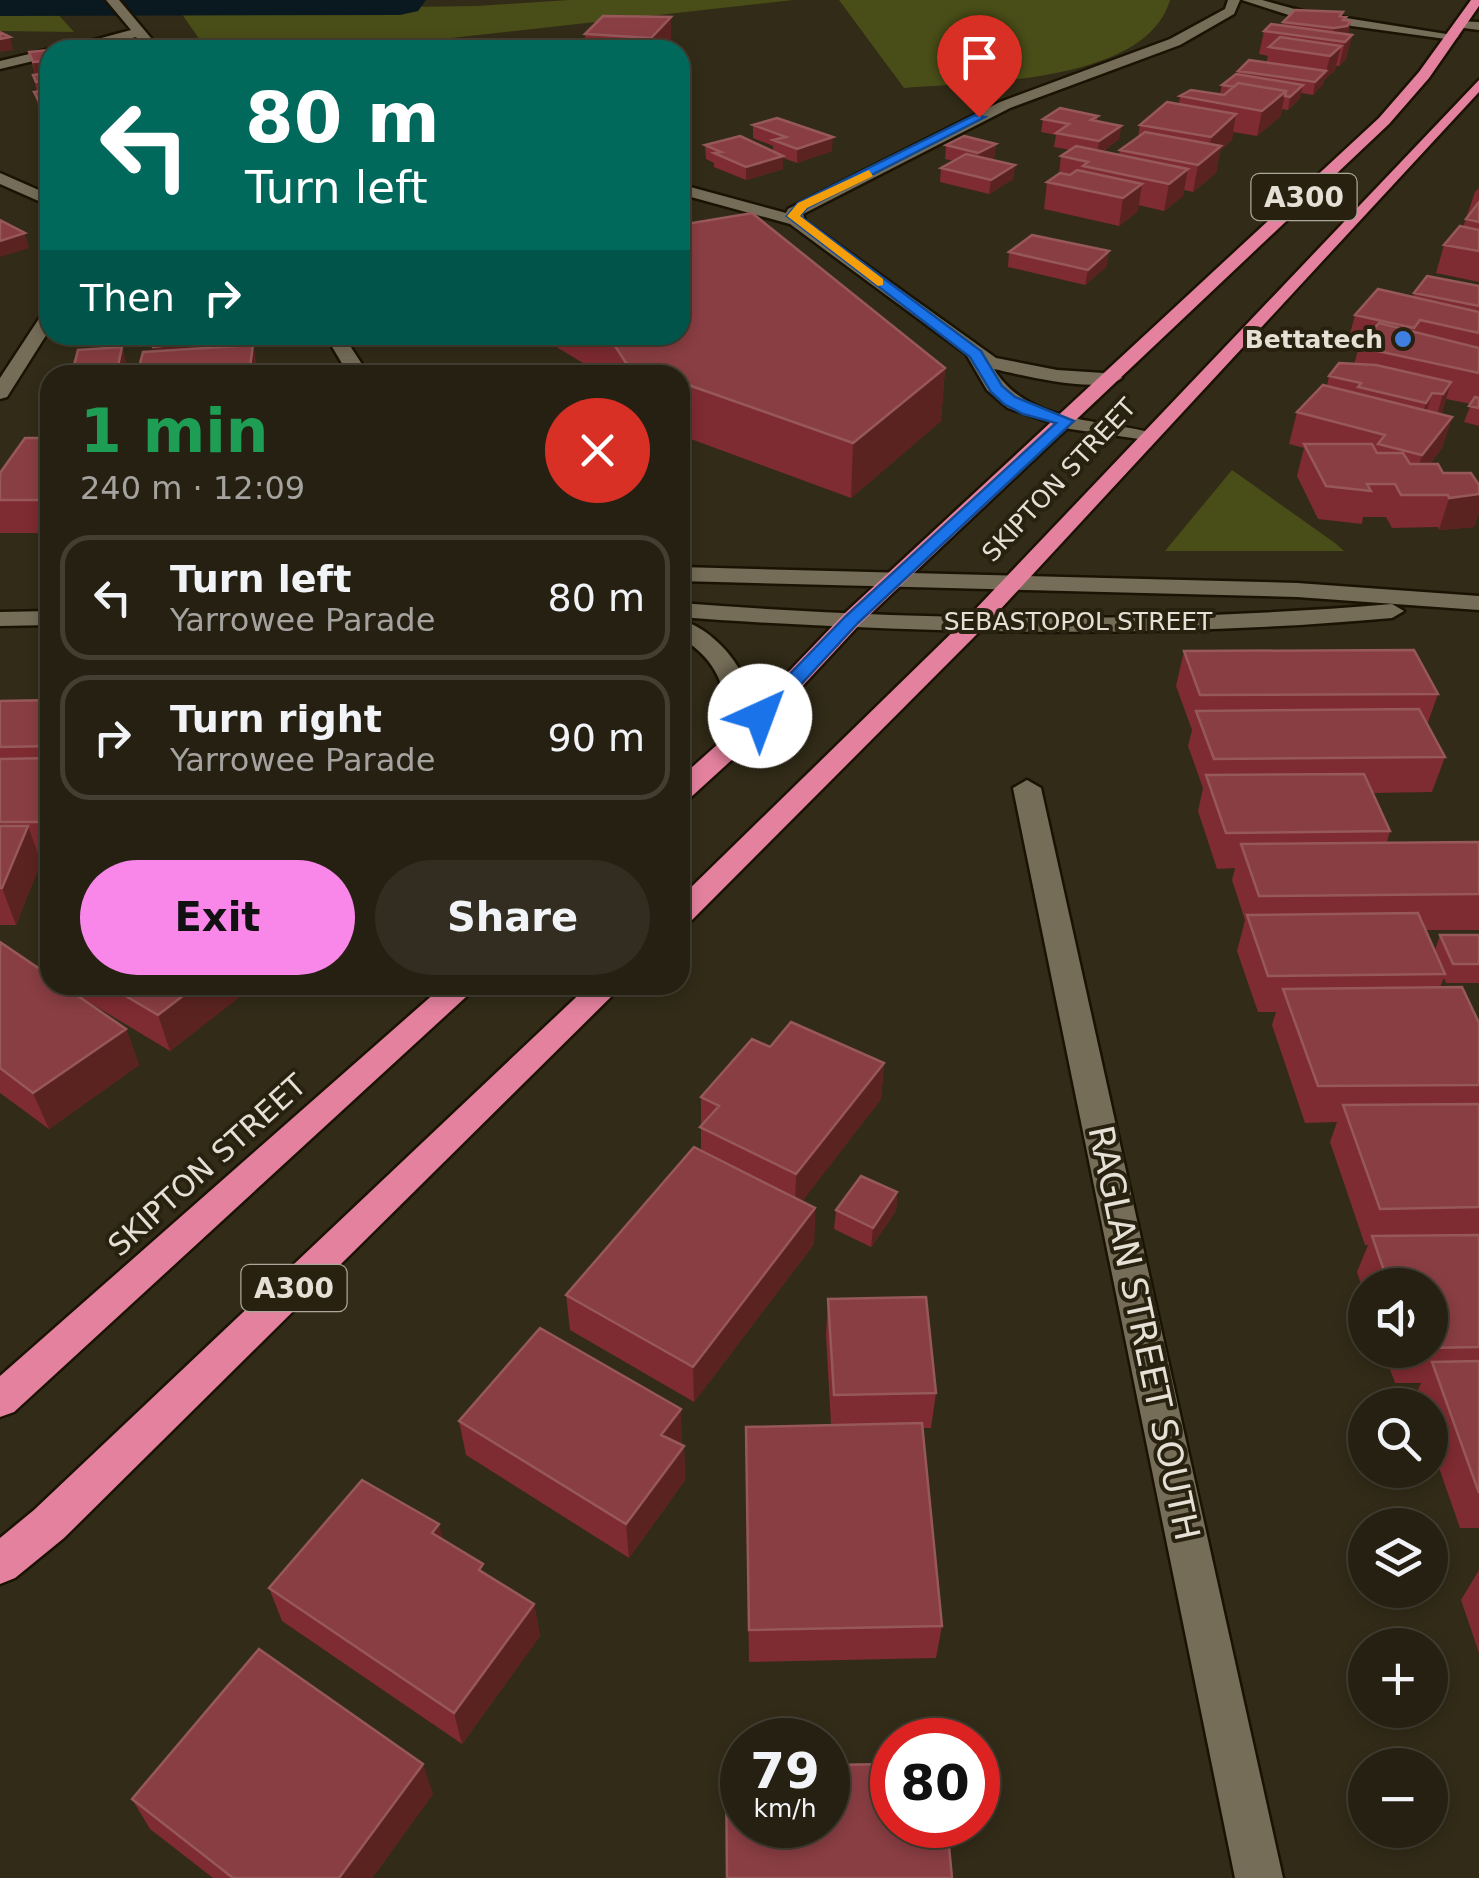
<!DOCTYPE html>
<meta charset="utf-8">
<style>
:root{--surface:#262012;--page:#322d20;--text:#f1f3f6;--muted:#a4a39f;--line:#423e32;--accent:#f987e9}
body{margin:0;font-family:"DejaVu Sans",sans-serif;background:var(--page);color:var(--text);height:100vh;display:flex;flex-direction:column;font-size:38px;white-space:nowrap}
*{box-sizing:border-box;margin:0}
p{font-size:32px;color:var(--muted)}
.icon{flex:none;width:55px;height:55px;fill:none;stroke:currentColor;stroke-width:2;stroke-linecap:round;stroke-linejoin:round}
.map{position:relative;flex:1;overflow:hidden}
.panel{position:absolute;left:40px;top:365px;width:650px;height:630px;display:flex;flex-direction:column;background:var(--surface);border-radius:30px;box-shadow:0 5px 15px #0003,0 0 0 2px var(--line)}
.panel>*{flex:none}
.guide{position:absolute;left:40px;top:40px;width:650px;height:305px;border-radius:30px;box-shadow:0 5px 15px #0003,0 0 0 2px var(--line);background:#00695c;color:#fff;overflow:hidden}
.buttons{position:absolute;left:1348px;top:1268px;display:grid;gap:20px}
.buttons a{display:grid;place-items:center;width:100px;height:100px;border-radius:50%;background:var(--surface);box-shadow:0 5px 15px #0003,0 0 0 2px var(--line);font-size:50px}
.speed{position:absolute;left:720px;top:1718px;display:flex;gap:20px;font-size:50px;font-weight:700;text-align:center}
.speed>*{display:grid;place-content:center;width:130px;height:130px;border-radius:50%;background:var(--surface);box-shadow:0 5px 15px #0003,0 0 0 2px var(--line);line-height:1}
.speed small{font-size:25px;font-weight:400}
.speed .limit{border:15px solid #d22;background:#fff;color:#111}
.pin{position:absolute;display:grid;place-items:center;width:85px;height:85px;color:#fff;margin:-102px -42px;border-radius:50% 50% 50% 0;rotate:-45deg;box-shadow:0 0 10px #0007}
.pin .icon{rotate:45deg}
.me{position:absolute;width:110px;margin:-55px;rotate:43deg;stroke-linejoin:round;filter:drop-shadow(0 0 8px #0008)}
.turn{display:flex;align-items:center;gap:35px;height:210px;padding:0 40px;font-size:45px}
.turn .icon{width:130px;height:130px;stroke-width:2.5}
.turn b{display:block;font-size:70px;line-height:85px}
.then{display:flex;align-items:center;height:95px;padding:0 40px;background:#0003;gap:20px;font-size:38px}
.round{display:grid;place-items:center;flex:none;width:105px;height:105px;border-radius:52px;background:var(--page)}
.headline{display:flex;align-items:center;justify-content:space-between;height:170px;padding:0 40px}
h1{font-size:60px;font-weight:800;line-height:75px;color:#1e9e55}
.button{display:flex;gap:20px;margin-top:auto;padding:20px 40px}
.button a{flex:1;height:115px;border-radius:60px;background:var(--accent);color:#111;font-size:40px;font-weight:800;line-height:115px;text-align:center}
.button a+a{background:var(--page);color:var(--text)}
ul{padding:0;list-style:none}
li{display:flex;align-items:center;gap:30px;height:125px;margin:0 20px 15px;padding:0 20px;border:5px solid var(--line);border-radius:30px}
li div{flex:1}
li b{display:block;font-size:38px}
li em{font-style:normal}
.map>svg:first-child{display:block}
.green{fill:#494d17}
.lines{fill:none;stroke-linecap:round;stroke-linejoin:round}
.river{fill:#0a1820;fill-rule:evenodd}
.street-casing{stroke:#1a1303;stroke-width:5}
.secondary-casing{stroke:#1a1303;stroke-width:5}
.highway-casing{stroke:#1a1303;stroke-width:5}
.street{fill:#756d58;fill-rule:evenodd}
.secondary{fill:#756d58;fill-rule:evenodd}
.highway{fill:#e4819e;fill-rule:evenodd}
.wall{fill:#7e2b31}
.shaded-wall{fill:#5b2320}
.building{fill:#893e43;stroke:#97585a;stroke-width:2.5}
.route{fill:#1a73e8;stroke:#114b97;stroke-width:2.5}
.slow{fill:#f59e0b}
.shop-dot{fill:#3f7fe0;stroke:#28210f;stroke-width:4}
.labels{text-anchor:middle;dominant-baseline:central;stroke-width:8;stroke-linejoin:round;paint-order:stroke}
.far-poi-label{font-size:25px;font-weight:bold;fill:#e5e0d5;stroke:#28210f;text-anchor:end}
.far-street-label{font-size:25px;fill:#e5e0d5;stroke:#28210f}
.shield{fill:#28210f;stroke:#aca79a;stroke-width:2.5}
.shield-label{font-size:28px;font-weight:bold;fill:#e5e0d5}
.street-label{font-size:30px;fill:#e5e0d5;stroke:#28210f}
.near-street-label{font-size:35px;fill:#e5e0d5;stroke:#28210f}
</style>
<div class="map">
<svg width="1479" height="1878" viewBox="0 0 1479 1878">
<rect width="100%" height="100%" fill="#322b18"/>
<path class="green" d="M0 0H45L74 32 0 31Z
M569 0H793L343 50H207L179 10 477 6Z
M839 0H1170C1146 84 976 82 904 88Z
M1232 470 1335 543 1344 551H1165Z"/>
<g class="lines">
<path class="river" d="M0 0H426L418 11 400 15 0 16Z"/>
<defs>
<path id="street" d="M106 0H119L161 50H147L136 37 81 50H57L131 30Z
M1228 0H1240L1234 14 1180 45 1010 108 803 214 805 221 996 358 1057 370 1119 374 1122 378C1101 395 1021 375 994 369 1027 423 1098 419 1153 433L1156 437 1153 441 1070 429 1008 408 987 390 966 354 790 224 680 194 683 185 786 213 788 209 1000 102 1170 39 1225 9Z
M1242 0H1262L1302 11 1459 36 1453 40 1301 19Z
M50 49 54 50H50V57L0 69V61Z
M0 173 50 195V206L0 184Z
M50 310V329L7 397 0 399V378L44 311Z
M325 335H343L369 375H349Z
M680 567 1297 583 1479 596V610L1297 597 680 581Z
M680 603C916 621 1157 624 1392 604L1404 611 1392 618C1169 638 943 634 720 620L680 617Z
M50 611V625L0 626V612Z
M680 620C725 631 773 701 747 746H729C723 736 726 726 726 715 725 679 711 656 680 637Z
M1027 780 1041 788 1283 1878H1235L1013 788Z"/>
<path id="secondary" d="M1456 21 1479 22V30L1456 27Z"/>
<path id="highway" d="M1471 0H1479V6L1429 78 1389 124 860 624 747 746 690 798 680 800V778L729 734 844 614 1379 118 1419 72Z
M1479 80V92L984 627 690 922 680 925V898L968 617Z
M444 985H479L14 1412 0 1417V1376Z
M589 985H623L64 1538 15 1578 0 1584V1538L34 1510Z"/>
</defs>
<use href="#street" class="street-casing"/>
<use href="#secondary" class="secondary-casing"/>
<use href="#highway" class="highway-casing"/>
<use href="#street" class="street"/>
<use href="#secondary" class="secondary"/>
<use href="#highway" class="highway"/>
</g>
<path class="wall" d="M1342 16 1348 35H1352L1346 59 1339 66H1336L1335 70 1324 80 1323 84 1313 95 1301 93 1300 98 1288 110 1282 109 1280 117 1257 136 1233 132 1232 139 1220 151 1216 173 1193 192 1184 190 1183 196 1164 211 1138 205V211L1119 226 1044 209 1047 182 1059 174 1061 156 1070 150 1054 147 1056 135 1041 132 1043 119 1098 116 1097 121 1121 126 1119 139 1102 152 1119 155 1120 150 1138 137 1140 125 1179 104 1180 96 1220 94 1222 85 1238 74V71L1266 63 1268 56 1259 54 1264 31 1282 26 1283 22Z
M671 17V40L663 50H586L585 34Z
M50 50V128L47 129 41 117 34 92H37L33 75 35 74 29 52Z
M753 125 832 151 797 163 783 158V169L746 180 714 167V163L706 159 705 145 773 151V146L753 138Z
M996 144 994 158 990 160 1015 165 1013 179 989 194 940 182 941 168 954 161 945 159 946 145Z
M1479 188V282L1436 273 1444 245 1463 227 1475 192Z
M1009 252 1107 266 1085 285 1008 267Z
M1479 286V426L1464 422 1471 404 1446 399 1441 414 1452 417 1442 448 1430 464 1443 473 1479 485V512L1474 527 1439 530 1438 527 1392 528 1386 517H1363L1362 524 1318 519 1297 476 1304 448 1289 444 1297 412 1327 386 1329 376 1354 364 1359 347 1347 345 1355 315 1413 297 1414 293Z
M547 335H680L945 368 941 421 851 498 680 435V375H603L558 348Z
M122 347 126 363 124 375H74L73 369Z
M50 438V533H0V473Z
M1184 651 1438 694 1427 725 1445 757 1432 792 1373 793 1390 831 1387 842H1479V930H1426L1435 950 1440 935H1479V983H1446L1444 978 1440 987 1479 1023V1528H1460L1430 1442V1405H1417L1415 1397 1421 1383H1395L1383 1350H1430V1285H1365V1297L1357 1272 1368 1245H1365L1330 1142 1337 1122 1305 1123 1272 1025 1276 1012H1258L1237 951 1245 920 1232 880 1235 868 1217 869 1198 811 1203 788 1188 746 1192 730 1176 686Z
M50 700V858H39L41 862 16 925H0V701Z
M0 942 50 985H251V988L170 1051 77 995 126 1029 139 1065 49 1129 0 1093Z
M770 1047 884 1063 881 1099 802 1201 815 1208 814 1244 694 1402 570 1330 566 1295 701 1150V1097Z
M897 1192 896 1211 871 1247 834 1229 836 1210Z
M828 1299 936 1393 931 1428H922L942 1626 936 1658 749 1662 746 1462 831 1425 826 1335Z
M459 1421 682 1444 684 1446 685 1480 629 1558 466 1455Z
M443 1540 485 1573 534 1604 540 1636 462 1744 282 1621 269 1588Z
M1479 1570V1653L1461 1600Z
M433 1794 372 1878H213L150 1829 132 1799Z"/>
<path class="shaded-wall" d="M1343 12 1340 27 1346 17 1343 27 1351 21 1347 40 1352 35 1346 59 1339 66 1345 42H1339L1338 43V41L1331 40 1334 28 1340 16Z
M671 17V40L663 50H652L651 38Z
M10 37 13 50 0 52V39Z
M1341 46 1335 70 1324 80 1330 56Z
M50 61V128L47 129 40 103H42L33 62Z
M1326 71 1323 84 1313 95 1315 82Z
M1303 85 1300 98 1288 110 1290 97Z
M1286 91 1280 117 1257 136 1262 111Z
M1236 114 1232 139 1220 151 1216 173 1193 192 1198 165 1208 157 1211 137Z
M1121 126 1119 139 1097 155 1099 141Z
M833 137 832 151 797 163V149Z
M996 144 994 158 977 167 978 153Z
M783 156V169L746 180V167Z
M1015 165 1013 179 989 194 991 180Z
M1188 169 1183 196 1164 211 1169 184Z
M1142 184 1138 211 1119 226 1123 198Z
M25 233 29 248 0 257V241Z
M1109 251 1107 266 1085 285 1088 270Z
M97 335H171L100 345Z
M240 336 246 366 160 375 153 347Z
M253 345 259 375 249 374Z
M122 347 126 363 124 375H120L118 366Z
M945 368 941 421 851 498 853 443Z
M1451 382 1442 414 1434 425 1443 394Z
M1432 393 1423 424 1417 434 1426 403Z
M1452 417 1442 448 1413 487 1422 455Z
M1479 494V512L1474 527 1439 530 1449 498Z
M50 806V841L43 822Z
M28 826 41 862 16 925 2 888Z
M197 985H251V988L170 1051 158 1015Z
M126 1029 139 1065 49 1129 33 1093Z
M884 1063 881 1099 795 1211 796 1174Z
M897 1192 896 1211 871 1247 873 1228Z
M815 1208 814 1244 694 1402 693 1367Z
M681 1409 682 1444 663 1469 661 1435Z
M684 1446 685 1480 629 1558 626 1524Z
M439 1524 448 1557 432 1533Z
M534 1604 540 1636 462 1744 454 1713Z
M423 1764 433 1794 372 1878H339Z"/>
<path class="building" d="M1295 10 1343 12 1340 16 1346 17 1343 20 1351 21 1347 26 1334 28 1283 22Z
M603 16 671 17 651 38 585 34Z
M1271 24 1352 35 1345 42 1264 31Z
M0 32 10 37 0 39Z
M1280 37 1341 46 1330 56 1269 47Z
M103 44 106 50H50V61L33 62 29 52Z
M1249 60 1326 71 1315 82 1238 71Z
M50 73V80L36 82 33 75Z
M1236 74 1303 85 1290 97 1285 96 1286 91 1238 83 1234 87 1222 85Z
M1238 83 1286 91 1262 111 1180 96 1191 90 1224 95Z
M50 90V102L40 103 34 92Z
M1167 102 1236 114 1211 137 1140 125Z
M1060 108 1098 116 1091 120 1121 126 1099 141 1056 133 1069 124 1043 119Z
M777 118 833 137 797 149 773 140 786 137 753 125Z
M1145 132 1221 146 1198 165 1120 150Z
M740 136 783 156 746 167 714 153 721 152 705 145Z
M964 136 996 144 978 153 946 145Z
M1076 146 1188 169 1169 184 1083 166 1088 162 1061 156Z
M966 154 1015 165 991 180 941 168Z
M1077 170 1142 184 1123 198 1047 182 1060 173 1070 175Z
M1479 202V222L1466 219Z
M752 213 945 368 853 443 680 382V375H659L626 363 608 335H680V225Z
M0 220 25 233 0 241Z
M1460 226 1479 230V251L1444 245Z
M1032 235 1109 251 1088 270 1009 252Z
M1427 276 1479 286V306L1414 293Z
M1378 289 1479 312V333L1420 320 1414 328 1355 315Z
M1379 323 1479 348V373L1359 347Z
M151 335H240V336L153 347Z
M253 345 249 374 137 375 143 352Z
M122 347 118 366 73 369 78 350Z
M1339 363 1376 365 1451 382 1443 394 1432 393 1426 403 1358 387 1361 383 1329 376Z
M1323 385 1452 417 1422 455 1378 444 1385 435 1297 412Z
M1475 397 1479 398V408L1469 406Z
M25 438H50V500H0V473Z
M1304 444H1372L1377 453H1403L1410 464H1438L1443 473H1471L1479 485V494L1449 498 1448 495H1401L1395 484H1367L1371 491 1326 486Z
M1414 650 1438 694 1200 695 1184 651Z
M50 700V746L0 747V701Z
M1419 709 1445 757 1214 759 1196 711Z
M50 758V806L43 822H0V759Z
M1364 774 1390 831 1226 833 1206 775Z
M0 826H28L2 888H0Z
M1479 842V894L1259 896 1241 844Z
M1418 913 1445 974 1268 976 1247 915Z
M1440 935H1479V964H1453Z
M0 942 50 976V985H62L126 1029 33 1093 0 1068Z
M107 985H197L158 1015Z
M1462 987 1479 1023V1085L1318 1086 1283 989Z
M791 1022 884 1063 796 1174 700 1127 719 1106 701 1097 752 1039 770 1047Z
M1479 1104V1207L1380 1209 1343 1105Z
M694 1147 815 1208 693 1367 566 1295Z
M861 1176 897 1192 873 1228 836 1210Z
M1479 1235V1347L1430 1348V1285H1389L1372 1236Z
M926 1297 936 1393 834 1395 828 1299Z
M540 1328 681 1409 661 1435 684 1446 626 1524 459 1421Z
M1479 1361V1493L1432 1362Z
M922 1423 942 1626 749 1630 746 1427Z
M362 1480 439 1524 432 1533 483 1564 479 1570 534 1604 454 1713 269 1588Z
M259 1649 423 1764 339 1878H233L132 1799Z
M892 1764V1825H947L952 1878H727L726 1766H742V1825H828V1765Z"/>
<path class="route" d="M975 115 985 117 807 208 800 216 981 351 1002 386 1015 397 1074 421 858 623 767 721H753V712L846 616 1056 423 1023 414 1004 404 991 392 970 357 787 216 798 203Z"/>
<path class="slow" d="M869 170 873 176 807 208 800 216 883 279V285L878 286 787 216 798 203Z"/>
<circle class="shop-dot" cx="1403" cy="339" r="10"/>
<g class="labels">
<g class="far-poi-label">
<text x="1383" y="339">Bettatech</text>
</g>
<g class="far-street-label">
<text transform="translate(1059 480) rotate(-47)">SKIPTON STREET</text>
<text x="1078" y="621">SEBASTOPOL STREET</text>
</g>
<g class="shield">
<rect x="1251.5" y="174" width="105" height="46" rx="8"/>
<rect x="241.5" y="1265" width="105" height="46" rx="8"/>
</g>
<g class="shield-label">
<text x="1304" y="197">A300</text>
<text x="294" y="1288">A300</text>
</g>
<g class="street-label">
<text transform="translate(207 1165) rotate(-42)">SKIPTON STREET</text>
</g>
<g class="near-street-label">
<text transform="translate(1144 1333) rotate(78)">RAGLAN STREET SOUTH</text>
</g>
</g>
</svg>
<div class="buttons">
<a><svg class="icon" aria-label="sound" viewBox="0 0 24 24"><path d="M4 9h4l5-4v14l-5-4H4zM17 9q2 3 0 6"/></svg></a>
<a><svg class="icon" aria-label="search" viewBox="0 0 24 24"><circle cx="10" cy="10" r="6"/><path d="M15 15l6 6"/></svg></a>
<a><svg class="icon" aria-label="layers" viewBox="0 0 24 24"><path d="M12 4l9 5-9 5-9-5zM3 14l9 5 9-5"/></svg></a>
<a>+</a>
<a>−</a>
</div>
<div class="speed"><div>79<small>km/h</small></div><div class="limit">80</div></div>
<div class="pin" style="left:979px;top:117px;background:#d93025"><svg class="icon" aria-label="arrive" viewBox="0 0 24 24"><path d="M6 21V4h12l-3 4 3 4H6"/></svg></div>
<svg class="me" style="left:760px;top:716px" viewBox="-20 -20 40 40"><circle r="19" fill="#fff"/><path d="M0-13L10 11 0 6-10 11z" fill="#1a73e8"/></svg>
<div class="guide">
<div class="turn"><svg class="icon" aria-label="left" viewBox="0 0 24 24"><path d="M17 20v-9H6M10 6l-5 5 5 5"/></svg><div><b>80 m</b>Turn left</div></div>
<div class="then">Then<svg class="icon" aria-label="right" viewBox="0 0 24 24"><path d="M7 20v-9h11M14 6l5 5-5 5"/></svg></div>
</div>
<section class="panel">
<div class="headline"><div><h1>1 min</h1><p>240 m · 12:09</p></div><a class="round" style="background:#d93025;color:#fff"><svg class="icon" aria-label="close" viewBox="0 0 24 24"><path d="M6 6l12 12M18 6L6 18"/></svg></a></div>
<ul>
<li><svg class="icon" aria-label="left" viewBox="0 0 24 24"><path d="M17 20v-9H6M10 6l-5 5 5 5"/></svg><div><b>Turn left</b><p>Yarrowee Parade</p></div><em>80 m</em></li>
<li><svg class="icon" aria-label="right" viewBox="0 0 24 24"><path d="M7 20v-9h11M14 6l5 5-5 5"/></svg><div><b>Turn right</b><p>Yarrowee Parade</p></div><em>90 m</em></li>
</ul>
<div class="button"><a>Exit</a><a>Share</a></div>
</section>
</div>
